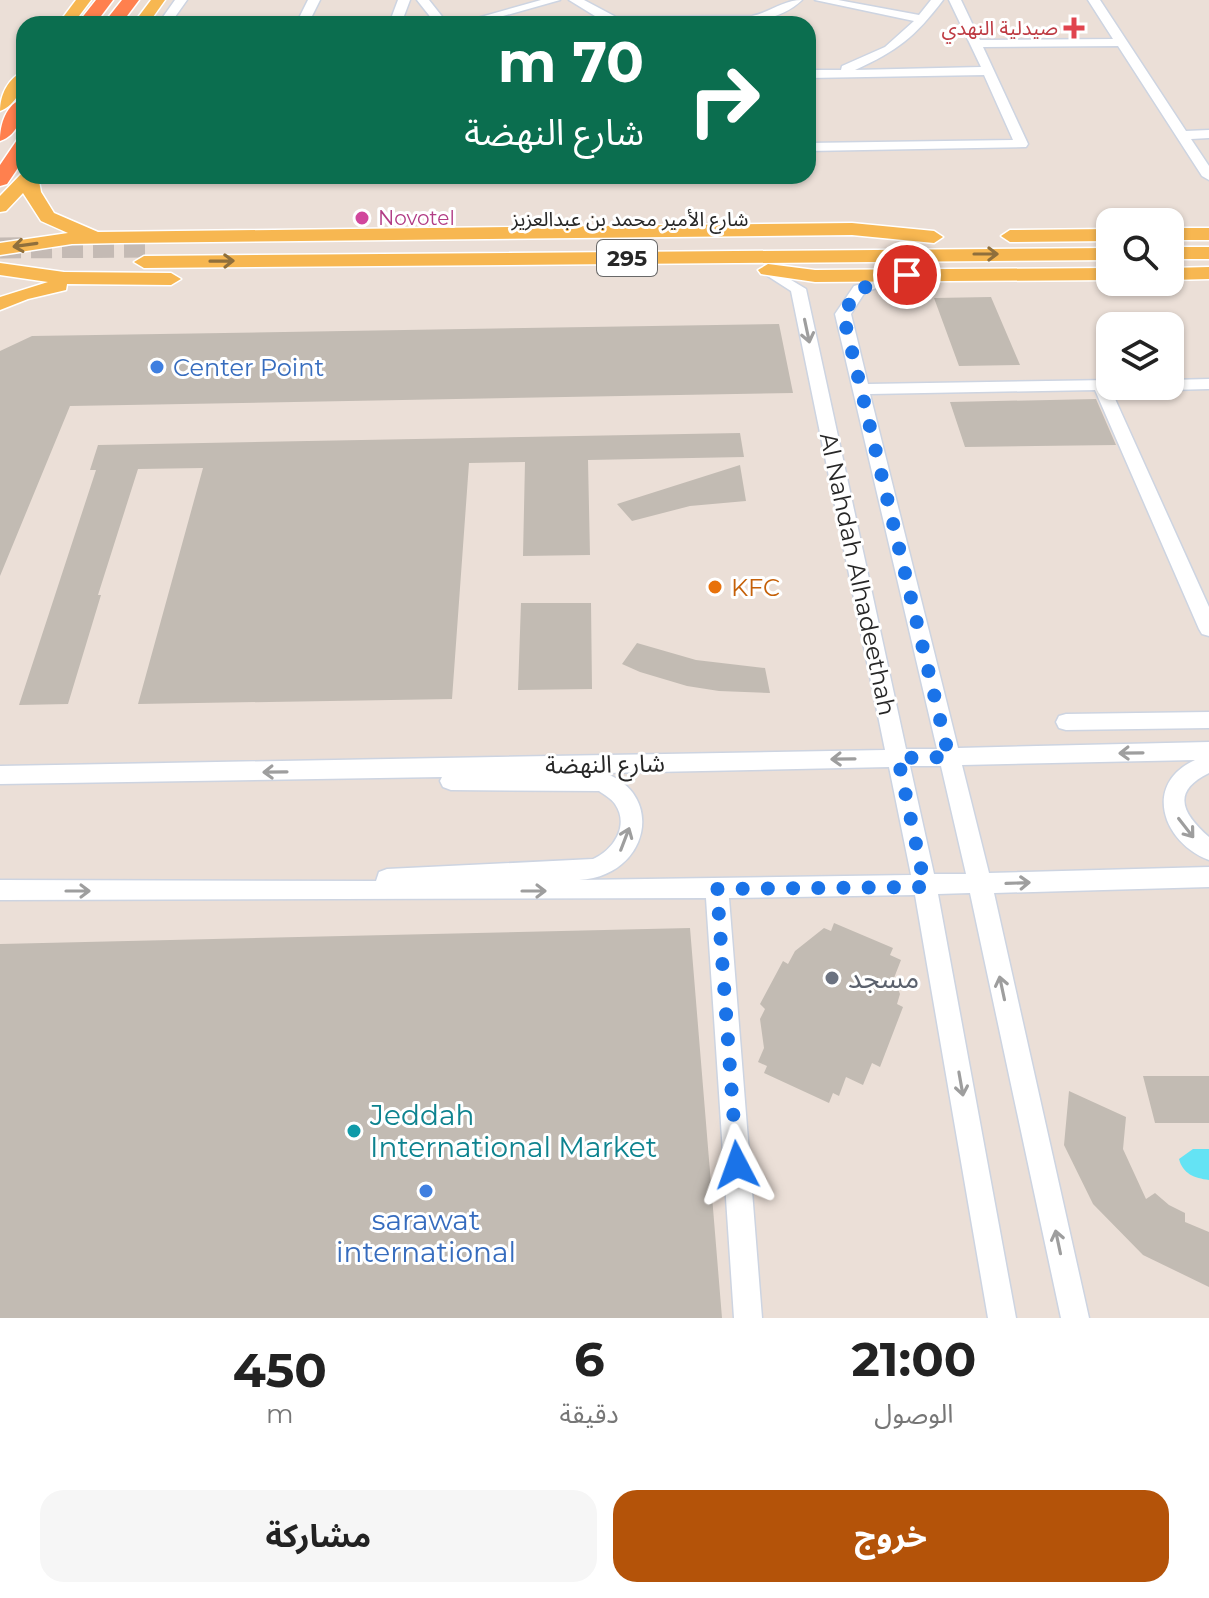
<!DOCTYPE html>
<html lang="ar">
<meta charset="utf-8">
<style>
:root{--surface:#fff;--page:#f6f6f6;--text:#222;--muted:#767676;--accent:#b45309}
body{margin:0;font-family:Montserrat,"Noto Sans Arabic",sans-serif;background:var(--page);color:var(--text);direction:rtl;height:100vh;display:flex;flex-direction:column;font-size:30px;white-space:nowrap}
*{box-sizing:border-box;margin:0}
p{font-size:26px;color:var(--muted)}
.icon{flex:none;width:44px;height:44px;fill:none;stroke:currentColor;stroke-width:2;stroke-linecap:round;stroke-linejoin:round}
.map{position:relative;height:1318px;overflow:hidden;direction:ltr}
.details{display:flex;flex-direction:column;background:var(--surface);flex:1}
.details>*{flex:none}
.top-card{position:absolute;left:16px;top:16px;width:800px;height:168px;border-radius:24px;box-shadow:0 2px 6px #0004;direction:rtl;background:#0b6e4f;color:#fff;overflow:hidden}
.buttons{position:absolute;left:1096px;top:208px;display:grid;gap:16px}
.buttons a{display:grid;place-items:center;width:88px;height:88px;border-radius:16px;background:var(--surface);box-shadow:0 2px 6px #0004;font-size:40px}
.pin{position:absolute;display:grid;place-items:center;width:68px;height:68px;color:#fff;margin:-34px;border:4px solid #fff;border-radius:50%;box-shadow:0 2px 8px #0007}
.me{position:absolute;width:88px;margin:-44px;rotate:356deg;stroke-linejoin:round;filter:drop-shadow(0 0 6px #0008)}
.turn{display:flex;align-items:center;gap:28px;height:168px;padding:0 40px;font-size:36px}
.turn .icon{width:104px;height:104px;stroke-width:2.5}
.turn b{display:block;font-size:56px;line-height:68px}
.eta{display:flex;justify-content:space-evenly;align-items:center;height:136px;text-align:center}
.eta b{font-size:48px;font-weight:700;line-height:56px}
.action{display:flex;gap:16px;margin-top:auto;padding:16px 40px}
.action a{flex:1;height:92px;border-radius:24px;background:var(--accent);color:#fff;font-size:32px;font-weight:700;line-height:92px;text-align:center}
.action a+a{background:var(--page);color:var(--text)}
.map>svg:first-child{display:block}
.water{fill:#64e3f4}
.building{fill:#c2bbb3}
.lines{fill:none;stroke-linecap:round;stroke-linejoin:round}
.major-tunnel{stroke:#c4bab4;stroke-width:21;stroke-dasharray:21 10;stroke-linecap:butt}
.minor-casing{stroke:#cdd4e1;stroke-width:3}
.major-casing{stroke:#fff;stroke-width:3}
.highway-casing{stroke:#fff;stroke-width:3}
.minor{fill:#fff;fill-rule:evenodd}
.major{fill:#f7b751;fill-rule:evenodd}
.highway{fill:#ff804e;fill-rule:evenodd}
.oneway{stroke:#8f6f3c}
.oneway2{stroke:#9e9e9e}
.route{stroke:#1a73e8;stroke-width:14;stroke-dasharray:0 25.2}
.health-dot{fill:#e0444e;stroke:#fff;stroke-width:3}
.hotel-dot{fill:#d1479c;stroke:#fff;stroke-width:3}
.shop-dot{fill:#3f7fe0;stroke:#fff;stroke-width:3}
.food-dot{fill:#e8710a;stroke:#fff;stroke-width:3}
.worship-dot{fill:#6b7280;stroke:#fff;stroke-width:3}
.culture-dot{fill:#0f9aa8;stroke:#fff;stroke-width:3}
.labels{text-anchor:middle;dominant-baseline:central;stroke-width:6;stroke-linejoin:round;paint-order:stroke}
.far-health-label{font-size:20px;fill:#be3a42;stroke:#fff;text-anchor:end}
.far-hotel-label{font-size:20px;fill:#b23c85;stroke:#fff;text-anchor:start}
.far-street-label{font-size:20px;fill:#272727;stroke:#fff}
.shield{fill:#fff;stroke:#686868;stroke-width:2}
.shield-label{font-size:22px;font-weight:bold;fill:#272727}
.shop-label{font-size:24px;fill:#366cbe;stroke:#fff;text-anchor:start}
.street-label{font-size:24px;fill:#272727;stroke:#fff}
.food-label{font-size:24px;fill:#c56008;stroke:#fff;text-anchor:start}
.near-worship-label{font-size:28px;fill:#5b616d;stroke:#fff;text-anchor:start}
.near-culture-label{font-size:28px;fill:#0d838f;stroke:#fff;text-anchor:start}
.near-shop-label{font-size:28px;fill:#366cbe;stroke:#fff}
</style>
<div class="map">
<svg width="1209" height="1318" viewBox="0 0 1209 1318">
<rect width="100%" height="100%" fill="#ebdfd7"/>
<path class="water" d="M1193 1149H1209V1180C1194 1178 1183 1174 1179 1159Z"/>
<path class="building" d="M991 297 1020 365 959 366 934 298Z
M779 324 793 393 70 406 0 576V351L32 336Z
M1096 399 1116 445 965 447 950 402Z
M740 433 744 457 588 460 590 555 523 556 525 462 469 463 452 699 138 704 203 468 138 469 98 595H101L68 704 19 705 96 470H90L98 445Z
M740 465 746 501 690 506 632 521 617 504Z
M521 603H591L592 689 518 690Z
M637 643 696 660 765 668 770 693 719 691 687 686 640 672 622 664Z
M834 923 893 948 890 955 901 960 894 978 900 994 897 1004 903 1007 880 1067 872 1063 863 1085 846 1077 839 1096 833 1093 829 1103 764 1073 767 1066 758 1062 764 1048 760 1019 765 1009 760 1004 783 961 788 964 795 951 824 928 831 931Z
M690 928 722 1318H0V944Z
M1143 1076H1209V1123H1155Z
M1069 1091 1126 1117 1123 1149 1146 1199 1155 1193 1169 1205 1185 1213V1222L1209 1232V1287L1143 1255 1093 1204 1064 1145Z"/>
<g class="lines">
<path class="major-tunnel" d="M0 248 150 247"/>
<defs>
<path id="minor" d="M175 0H187L170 24H158Z
M308 0H320L308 24H296Z
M398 0H410L401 24H389Z
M417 0H429L448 24H436Z
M541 0H560L475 24H456Z
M569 0H584L616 17 752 16C770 12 784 0 802 0 760 40 673 18 620 24H608Z
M815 0H838L919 15 931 0H943C915 37 897 51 855 70L981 67 949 0H961L980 40 1113 39 1088 0H1100L1186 131 1209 130V138L1191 139 1209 166V180L1202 176 1118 46 983 47 1028 144 1026 147 808 151V143L1013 140 984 75 808 78V70H841L842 66 885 47 914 21Z
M768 266 806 289 906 749H937L835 314 854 286 907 271 914 275 865 292 851 314 868 384 1110 380V386H1117L1111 390 1209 607V636L1202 634 1199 629 1095 390 870 394 958 748 1209 742V773C1170 792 1183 814 1209 837V860C1163 843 1142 784 1195 760L962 765 989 873 1209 867V887L994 893 1089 1318H1061L970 893 938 894 1016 1318H988L915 895 729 898 762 1318H734L706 898 0 900V880L376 881 379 872 387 869 593 859C613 850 630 826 615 804 612 799 603 794 599 791L451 790 443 787 440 781 442 777 0 784V766L885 750 791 291 763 273V267ZM910 766H941L966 874H934ZM889 767 911 875 579 880C649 876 666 794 604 773Z
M1209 379V389L1170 390 1163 386H1170V380Z
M1209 712V728L1066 730 1059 728 1056 722 1059 716 1066 714Z"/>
<path id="major" d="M76 0H91L73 24H58Z
M151 0H165L148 24H133Z
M24 71C24 87 16 105 0 111 0 95 8 78 24 71Z
M23 172 24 176H38L41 192 54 213 98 232 852 223 934 231 943 237 934 243 852 235 121 243 72 244 0 255V243L68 233 41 221 23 193 6 211 0 212V196Z
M1170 228H1209V240H1170Z
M1110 229V241L1010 242 1001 236 1010 230Z
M1170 247H1209V259H1170Z
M1110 248V260L144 268 134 262 144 256Z
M0 263 64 272 171 273 181 279 171 285 67 284 66 290 28 299 0 310V297L48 282 0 275Z
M768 264 815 270 1110 268V280L815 282 761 274 758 270Z
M1209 267V279L1170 280V268Z"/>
<path id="highway" d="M96 0H113L95 24H77Z
M122 0H139L121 24H103Z
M24 98C24 115 18 135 0 141 0 124 6 104 24 98Z
M24 138V159L7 184 0 186V165L17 140Z"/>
</defs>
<use href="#minor" class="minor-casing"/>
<use href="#major" class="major-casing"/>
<use href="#highway" class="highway-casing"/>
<use href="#minor" class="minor"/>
<use href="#major" class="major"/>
<use href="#highway" class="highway"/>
</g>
<defs><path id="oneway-shaft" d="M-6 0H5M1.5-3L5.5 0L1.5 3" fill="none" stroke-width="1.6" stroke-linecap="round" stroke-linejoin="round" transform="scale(2)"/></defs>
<g class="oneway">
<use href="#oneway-shaft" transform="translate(25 245) rotate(172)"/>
<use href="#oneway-shaft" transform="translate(986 254)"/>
<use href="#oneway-shaft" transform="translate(222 261) rotate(-1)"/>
</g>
<g class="oneway2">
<use href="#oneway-shaft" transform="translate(807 331) rotate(78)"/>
<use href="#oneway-shaft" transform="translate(1131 753) rotate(179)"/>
<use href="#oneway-shaft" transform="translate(843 759) rotate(179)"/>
<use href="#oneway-shaft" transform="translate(275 772) rotate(179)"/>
<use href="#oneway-shaft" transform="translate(1186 828) rotate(52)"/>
<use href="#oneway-shaft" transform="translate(625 839) rotate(-69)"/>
<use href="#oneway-shaft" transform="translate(1018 883) rotate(-2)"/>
<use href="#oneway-shaft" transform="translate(78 891)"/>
<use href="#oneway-shaft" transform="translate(534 891)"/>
<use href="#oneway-shaft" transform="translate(1002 988) rotate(-102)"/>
<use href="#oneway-shaft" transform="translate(961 1084) rotate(80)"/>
<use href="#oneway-shaft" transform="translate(1058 1242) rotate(-102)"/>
</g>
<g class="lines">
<path class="route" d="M737 1165 717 889 925 887 898 758 949 757 843 314 859 289 907 275"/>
</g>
<path class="health-dot" d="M1070 16h8v8h8v8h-8v8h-8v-8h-8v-8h8z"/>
<circle class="hotel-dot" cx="362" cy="218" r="8"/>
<g class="shop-dot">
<circle cx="157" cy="367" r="8"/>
<circle cx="426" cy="1191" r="8"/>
</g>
<circle class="food-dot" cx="715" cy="587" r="8"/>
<circle class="worship-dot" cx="832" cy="978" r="8"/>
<circle class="culture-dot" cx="354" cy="1131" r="8"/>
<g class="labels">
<g class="far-health-label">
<text x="1058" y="28">صيدلية النهدي</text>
</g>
<g class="far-hotel-label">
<text x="378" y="218">Novotel</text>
</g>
<g class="far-street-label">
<text x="630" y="219">شارع الأمير محمد بن عبدالعزيز</text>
</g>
<rect class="shield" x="597" y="240" width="60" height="36" rx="6"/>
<g class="shield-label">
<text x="627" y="258">295</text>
</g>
<g class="shop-label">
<text x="173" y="367">Center Point</text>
</g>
<g class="street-label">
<text transform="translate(858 574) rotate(78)">Al Nahdah Alhadeethah</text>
<text transform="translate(605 764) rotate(-1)">شارع النهضة</text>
</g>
<g class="food-label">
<text x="731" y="587">KFC</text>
</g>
<g class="near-worship-label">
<text x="848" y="978">مسجد</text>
</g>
<g class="near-culture-label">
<text x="370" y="1115">Jeddah<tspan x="370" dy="32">International Market</tspan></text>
</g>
<g class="near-shop-label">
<text x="426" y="1220">sarawat<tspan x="426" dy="32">international</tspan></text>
</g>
</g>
</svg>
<div class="buttons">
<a><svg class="icon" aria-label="search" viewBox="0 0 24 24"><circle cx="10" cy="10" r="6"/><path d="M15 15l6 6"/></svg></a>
<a><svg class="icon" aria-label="layers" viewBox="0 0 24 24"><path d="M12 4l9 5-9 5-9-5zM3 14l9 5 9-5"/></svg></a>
</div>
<div class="pin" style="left:907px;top:275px;background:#d93025"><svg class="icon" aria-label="arrive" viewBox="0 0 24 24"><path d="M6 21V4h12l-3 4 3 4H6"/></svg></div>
<svg class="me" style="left:737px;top:1165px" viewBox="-20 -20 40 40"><path d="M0-17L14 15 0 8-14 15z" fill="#1a73e8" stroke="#fff" stroke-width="4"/></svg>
<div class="top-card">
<div class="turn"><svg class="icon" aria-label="right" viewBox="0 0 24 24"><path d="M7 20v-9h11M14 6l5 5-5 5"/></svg><div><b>70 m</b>شارع النهضة</div></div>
</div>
</div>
<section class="details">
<div class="eta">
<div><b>21:00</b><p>الوصول</p></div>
<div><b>6</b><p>دقيقة</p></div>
<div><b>450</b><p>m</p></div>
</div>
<div class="action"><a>خروج</a><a>مشاركة</a></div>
</section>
